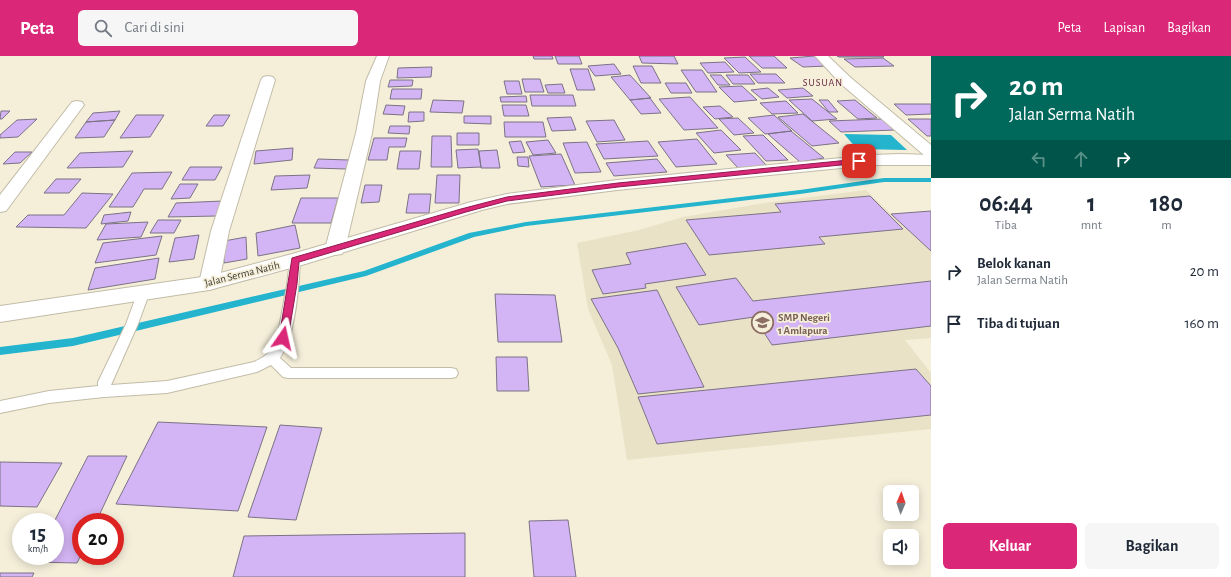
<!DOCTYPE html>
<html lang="id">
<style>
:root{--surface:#fff;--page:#f6f6f7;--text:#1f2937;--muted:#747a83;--accent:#db2777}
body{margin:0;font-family:"Alegreya Sans",sans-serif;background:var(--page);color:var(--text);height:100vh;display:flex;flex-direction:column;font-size:15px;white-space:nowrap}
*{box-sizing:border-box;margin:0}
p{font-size:13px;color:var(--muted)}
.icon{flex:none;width:22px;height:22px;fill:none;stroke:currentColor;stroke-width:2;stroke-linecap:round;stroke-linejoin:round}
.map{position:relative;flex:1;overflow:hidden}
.sheet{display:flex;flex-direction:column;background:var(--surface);width:300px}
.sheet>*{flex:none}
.hud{background:#00695c;color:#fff;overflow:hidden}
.needle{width:26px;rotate:2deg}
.fabs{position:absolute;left:883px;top:429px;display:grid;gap:8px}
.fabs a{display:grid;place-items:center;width:36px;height:36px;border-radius:6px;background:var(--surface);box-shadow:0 2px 10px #0003;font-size:20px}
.speed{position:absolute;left:12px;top:457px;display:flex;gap:8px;font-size:20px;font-weight:700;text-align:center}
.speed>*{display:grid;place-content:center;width:52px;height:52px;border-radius:50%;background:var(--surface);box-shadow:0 2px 10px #0003;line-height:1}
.speed small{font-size:10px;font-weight:400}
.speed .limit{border:6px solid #d22;background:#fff;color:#111}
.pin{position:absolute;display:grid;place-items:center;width:34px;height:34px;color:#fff;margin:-17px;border-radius:8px;box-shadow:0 2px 6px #0006}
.me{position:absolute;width:44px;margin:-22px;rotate:11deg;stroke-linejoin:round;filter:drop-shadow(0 0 3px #0008)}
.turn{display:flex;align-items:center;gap:14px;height:84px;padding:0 12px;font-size:18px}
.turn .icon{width:52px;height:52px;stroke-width:2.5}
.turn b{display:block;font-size:28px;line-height:34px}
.lanes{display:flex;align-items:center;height:38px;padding:0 12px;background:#0003;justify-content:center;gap:20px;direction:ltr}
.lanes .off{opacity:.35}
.eta{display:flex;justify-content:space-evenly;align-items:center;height:68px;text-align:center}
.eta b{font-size:24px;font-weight:600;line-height:28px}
.primary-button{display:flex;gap:8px;margin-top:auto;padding:8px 12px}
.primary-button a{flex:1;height:46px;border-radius:6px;background:var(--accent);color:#fff;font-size:16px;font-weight:600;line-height:46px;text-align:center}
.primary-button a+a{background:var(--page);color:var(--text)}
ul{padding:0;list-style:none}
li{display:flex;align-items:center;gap:12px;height:52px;padding:0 12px}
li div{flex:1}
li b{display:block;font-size:15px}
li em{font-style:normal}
header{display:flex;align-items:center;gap:24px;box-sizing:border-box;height:56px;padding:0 20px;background:var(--accent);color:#fff}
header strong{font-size:19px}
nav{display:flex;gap:22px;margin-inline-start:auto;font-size:14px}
.search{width:280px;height:36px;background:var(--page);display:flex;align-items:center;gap:10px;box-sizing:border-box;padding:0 14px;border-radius:6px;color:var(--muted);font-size:15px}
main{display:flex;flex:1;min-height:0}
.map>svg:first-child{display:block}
.built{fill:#eae2c6}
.water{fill:#24b4cd}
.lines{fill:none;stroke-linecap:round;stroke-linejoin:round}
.stream{fill:#24b4cd;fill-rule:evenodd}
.building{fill:#d3b4f4;stroke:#7b7385}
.service-casing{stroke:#c1bca8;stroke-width:2}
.minor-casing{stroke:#c1bca8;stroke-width:2}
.tertiary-casing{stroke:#c1bca8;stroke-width:2}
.service{fill:#fff;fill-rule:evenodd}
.minor{fill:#fff;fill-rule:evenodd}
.tertiary{fill:#fff;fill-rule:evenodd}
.route{fill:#db2777;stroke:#8e194d}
.labels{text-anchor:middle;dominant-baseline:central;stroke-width:3.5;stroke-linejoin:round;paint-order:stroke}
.far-neighbourhood-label{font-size:10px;letter-spacing:1px;fill:#64223e;stroke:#f5efda}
.street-label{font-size:11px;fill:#3f3d34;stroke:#f5efda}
.education-label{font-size:11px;font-weight:bold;fill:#785e54;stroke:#f5efda;text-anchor:start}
</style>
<header>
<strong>Peta</strong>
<div class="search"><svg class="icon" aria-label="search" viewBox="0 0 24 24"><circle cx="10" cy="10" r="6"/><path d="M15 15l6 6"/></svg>Cari di sini</div>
<nav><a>Peta</a><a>Lapisan</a><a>Bagikan</a></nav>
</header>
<main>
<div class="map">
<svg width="931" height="521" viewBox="0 0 931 521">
<rect width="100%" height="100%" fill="#f5efda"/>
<path class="built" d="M866 134 891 158 931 155V282L905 284 931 317V373L627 404 612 309 588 253 577 187 639 174 683 161 764 147Z"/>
<path class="water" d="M844 78 891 79 907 94 857 93Z"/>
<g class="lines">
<path class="stream" d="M884 122H931V126H884L800 138 526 170 474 181 366 220 73 290 0 299V291L73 282 364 215 469 177 526 166 800 134Z"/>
</g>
<path class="building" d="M533 0H552L553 3H534Z
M555 0H579L582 8H558Z
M639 0H674L678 8 642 7Z
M749 0H774L787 12H762Z
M814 0 828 10 803 11 790 2Z
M837 0H883L884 1H839Z
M745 1 761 16 739 17 724 2Z
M883 2 894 10 855 11 844 3Z
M725 6 734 16 708 17 700 7Z
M614 8 621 18 595 20 588 10Z
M633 10H652L661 27H641Z
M432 11 431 21 397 22 398 12Z
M570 13H588L595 34H577Z
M681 14H702L717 36H696Z
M750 18H776L785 27H758Z
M630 19 651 42 630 44 611 21Z
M710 19H721L730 29H718Z
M726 19H748L755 28H733Z
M522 23H540L544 36H525Z
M390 24H413L412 30 388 31Z
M504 25H519L522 38H507Z
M665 27H686L692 37H671Z
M562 28 565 37H548L545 29Z
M742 30 757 44 734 46 719 31Z
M768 32 779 41 762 43 751 34Z
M803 32 813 40 787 42 778 34Z
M392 33H422L421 43H390Z
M530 39H573L576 50H532Z
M526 40 527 46H501L500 41Z
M690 41 718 72 684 74 659 43Z
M650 42 661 57 641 58 630 44Z
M812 43 837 63 812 65 789 44Z
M433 44 464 45 462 57 430 56Z
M819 44H828L838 56H829Z
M855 44 877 62 858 63 837 45Z
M786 45 798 57 772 58 760 47Z
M894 48H931V58L906 59Z
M386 49 405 50 403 59 383 58Z
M502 49H526L529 60H504Z
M720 50 733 61 715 63 703 51Z
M10 55 2 63H0L1 55Z
M120 55 115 64 86 66 93 57Z
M409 56H424V65L408 66Z
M803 58 839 87 812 90 778 61Z
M136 59H164L150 81 120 82Z
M214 59H230L223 70H206Z
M774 59 792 75 765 78 748 62Z
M464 60H491V68L464 67Z
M571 61 576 74 552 75 547 62Z
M738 62 754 77 734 79 719 63Z
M37 63 18 81 0 82V79L17 64Z
M882 63 895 74 841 76 829 65Z
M908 63H931V80H927Z
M115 64 104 81 75 82 86 66Z
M614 64 625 84 597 86 586 65Z
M504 66H543L546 81H505Z
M390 70H410L409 78 388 77Z
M721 74 741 94 714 97 696 77Z
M791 75 824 102 800 106 768 78Z
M457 77H479V89H457Z
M763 79 788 104 766 105 743 80Z
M432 80H451L452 111H431Z
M374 82H407L405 91H389L387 104H368Z
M697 83 717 108 676 111 658 86Z
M548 84 556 97 533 99 526 86Z
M521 85 525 96 513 97 509 86Z
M648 85 658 100 604 103 596 88Z
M587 86 601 116 575 117 563 87Z
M293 92 292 104 254 108 256 95Z
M478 93 481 111 458 112 456 94Z
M497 94 500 112H481L479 95Z
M133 95 123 111 67 112 80 97Z
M400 95H421L419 113H397Z
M15 96H32L20 107 3 108Z
M755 97 768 111 739 113 726 99Z
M561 98 575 129 541 131 529 100Z
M517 101H528L529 111 518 110Z
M318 103 349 104 346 113 314 112Z
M657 103 667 116 614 120 606 107Z
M190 111H222L215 124H182Z
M172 116 162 133H144L133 151H109L132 117Z
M310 119 307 132 271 134 275 120Z
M437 119H460L459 147H435Z
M56 123H81L69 137H44Z
M180 128H198L190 142 171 143Z
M365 129H382L379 146 361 147Z
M82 137 113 138 86 172 16 171 28 159H64Z
M409 138H431L429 157H406Z
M870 140 903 173 819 181 825 188 709 199 686 164 781 156 775 148Z
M301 142H338L331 167H292Z
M223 145 217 160 168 161 176 147Z
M931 155V195L891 158Z
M131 156 128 165 101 168 104 159Z
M158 164H181L174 177H150Z
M148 166 141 181 97 184 106 168Z
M295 169 300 192 258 200 256 177Z
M199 179 194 203 169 206 175 182Z
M162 180 156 199 95 207 103 187Z
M246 181 247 203 224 207V185Z
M686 187 706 219 645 228 646 232 603 238 592 214 631 208 626 197Z
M159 202 155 223 88 234 95 212Z
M736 222 753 245 931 225V270L772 289 754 261 699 269 676 231Z
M657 234 704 331 638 338 618 292 591 243Z
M495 238 555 239 562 286H498Z
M496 301H527L529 335H497Z
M916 313 931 330V359L657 388 638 341Z
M158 366 267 371 238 455 116 448Z
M280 369 322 372 296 464 248 461Z
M88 400H127L96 466H81V499L77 507 33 506 36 500H55V466H54Z
M0 406 62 407 37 451 0 450Z
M568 464 576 521H534L529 465Z
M465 477V521H233L244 480Z
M0 517H34L32 521H0Z"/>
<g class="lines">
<defs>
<path id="service" d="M295 200 299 201 300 204C299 231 295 280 280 302L291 312H451L456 313 458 317 456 321 451 322H288L283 321 271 309 257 316 167 337 104 341 49 347 0 357V345L49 335 98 330V326L126 268 137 238 139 235 143 234 147 235 149 238 138 268 111 329 167 325 254 306C266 300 272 296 277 283L287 229 290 204 291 201Z"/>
<path id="minor" d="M377 0H389L380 25 372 77 345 193 342 198 335 199 328 198 325 193 356 77 366 25Z
M815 0H828L851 22 931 89V102L925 100 841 28Z
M268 20 273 21 275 24 229 175 219 227 216 232 209 234 202 232 199 227 211 175 261 24 263 21Z
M77 45 82 46 84 49 6 155 0 156V139L72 46Z"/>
<path id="tertiary" d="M900 98 931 99V109H872L617 134 507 148 482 154 302 209 209 234 0 266V250L209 220 292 198 471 146 507 138 617 124 872 99Z"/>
</defs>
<use href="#service" class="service-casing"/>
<use href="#minor" class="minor-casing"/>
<use href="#tertiary" class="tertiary-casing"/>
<use href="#service" class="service"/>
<use href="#minor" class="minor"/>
<use href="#tertiary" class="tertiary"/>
</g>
<path class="route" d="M859 103 862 105 861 107 618 131 507 145 466 156 299 206 297 228 288 282 283 286 279 282 292 202 461 153 507 141 618 127Z"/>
<defs>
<symbol id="school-ring" viewBox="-11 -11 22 22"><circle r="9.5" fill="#f5efda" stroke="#8d6e63" stroke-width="1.5"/><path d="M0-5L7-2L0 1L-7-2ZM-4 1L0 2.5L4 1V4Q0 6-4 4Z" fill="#8d6e63"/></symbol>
</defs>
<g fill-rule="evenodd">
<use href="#school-ring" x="750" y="254" width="25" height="25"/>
</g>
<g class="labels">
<g class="far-neighbourhood-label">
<text x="823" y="27">SUSUAN</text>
</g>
<g class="street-label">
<text transform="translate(242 218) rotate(-14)">Jalan Serma Natih</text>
</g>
<g class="education-label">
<text x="778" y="261">SMP Negeri<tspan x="778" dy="13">1 Amlapura</tspan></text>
</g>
</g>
</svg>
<div class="fabs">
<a><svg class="needle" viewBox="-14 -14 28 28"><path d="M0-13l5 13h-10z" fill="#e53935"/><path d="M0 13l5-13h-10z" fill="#747a83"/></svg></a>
<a><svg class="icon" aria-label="sound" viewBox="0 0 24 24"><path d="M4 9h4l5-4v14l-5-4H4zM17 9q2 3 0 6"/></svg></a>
</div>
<div class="speed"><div>15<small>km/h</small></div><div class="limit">20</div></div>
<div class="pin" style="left:859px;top:105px;background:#d93025"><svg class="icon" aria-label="arrive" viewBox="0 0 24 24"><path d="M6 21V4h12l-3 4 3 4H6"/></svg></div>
<svg class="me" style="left:283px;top:282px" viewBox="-20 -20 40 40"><path d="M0-17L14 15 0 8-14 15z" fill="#db2777" stroke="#fff" stroke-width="4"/></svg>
</div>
<section class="sheet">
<div class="hud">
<div class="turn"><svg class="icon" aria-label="right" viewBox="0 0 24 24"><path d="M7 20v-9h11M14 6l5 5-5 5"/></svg><div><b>20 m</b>Jalan Serma Natih</div></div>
<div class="lanes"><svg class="icon off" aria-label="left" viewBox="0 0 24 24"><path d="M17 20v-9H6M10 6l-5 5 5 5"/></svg><svg class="icon off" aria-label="ahead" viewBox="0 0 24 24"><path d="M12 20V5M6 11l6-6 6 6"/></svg><svg class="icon" aria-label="right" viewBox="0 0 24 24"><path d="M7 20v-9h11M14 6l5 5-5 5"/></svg></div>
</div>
<div class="eta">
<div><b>06:44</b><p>Tiba</p></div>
<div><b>1</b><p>mnt</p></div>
<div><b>180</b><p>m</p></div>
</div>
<ul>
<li><svg class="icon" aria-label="right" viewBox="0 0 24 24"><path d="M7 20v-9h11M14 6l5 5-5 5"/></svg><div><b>Belok kanan</b><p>Jalan Serma Natih</p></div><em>20 m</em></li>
<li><svg class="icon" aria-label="arrive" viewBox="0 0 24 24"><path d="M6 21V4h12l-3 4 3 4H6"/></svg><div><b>Tiba di tujuan</b></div><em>160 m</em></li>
</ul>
<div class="primary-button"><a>Keluar</a><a>Bagikan</a></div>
</section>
</main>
